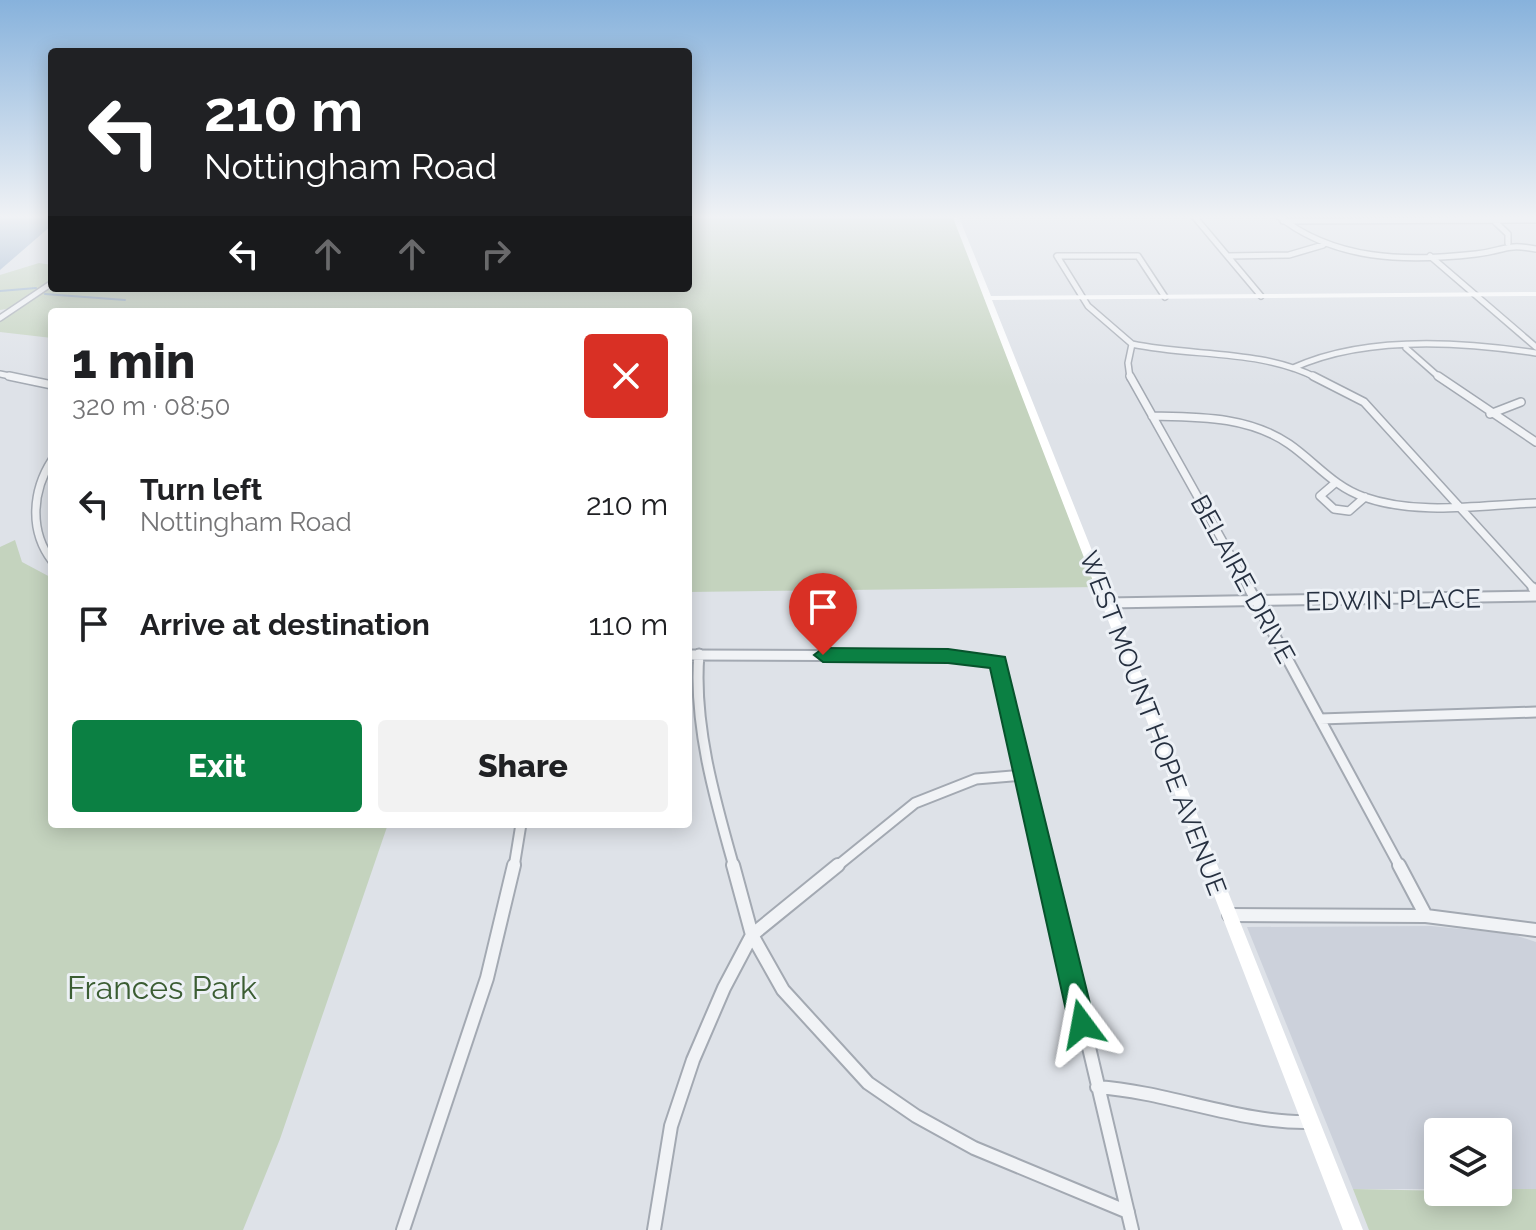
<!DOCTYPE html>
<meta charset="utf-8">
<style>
:root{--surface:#fff;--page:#f2f2f2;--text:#202124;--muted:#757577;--accent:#0b8043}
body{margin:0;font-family:Raleway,sans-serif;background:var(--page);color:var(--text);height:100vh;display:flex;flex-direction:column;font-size:30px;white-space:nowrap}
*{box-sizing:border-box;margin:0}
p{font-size:26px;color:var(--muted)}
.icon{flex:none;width:44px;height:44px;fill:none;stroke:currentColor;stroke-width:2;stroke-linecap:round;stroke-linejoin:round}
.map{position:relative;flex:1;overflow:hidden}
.details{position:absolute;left:48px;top:308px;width:644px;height:520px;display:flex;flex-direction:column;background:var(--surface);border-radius:8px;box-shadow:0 4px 20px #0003}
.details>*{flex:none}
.guide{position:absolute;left:48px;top:48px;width:644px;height:244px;border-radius:8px;box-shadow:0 4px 20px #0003;background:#202124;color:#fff;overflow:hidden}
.fabs{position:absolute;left:1424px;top:1118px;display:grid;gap:16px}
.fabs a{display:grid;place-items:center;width:88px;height:88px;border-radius:8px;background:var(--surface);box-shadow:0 4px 20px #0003;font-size:40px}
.pin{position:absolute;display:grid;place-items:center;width:68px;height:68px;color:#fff;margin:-82px -34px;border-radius:50% 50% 50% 0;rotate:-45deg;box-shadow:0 0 8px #0007}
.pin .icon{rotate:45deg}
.me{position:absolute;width:88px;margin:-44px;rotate:347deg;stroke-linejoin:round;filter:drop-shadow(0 0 6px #0008)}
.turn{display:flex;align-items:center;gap:28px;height:168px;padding:0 24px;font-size:36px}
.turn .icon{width:104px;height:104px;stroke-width:2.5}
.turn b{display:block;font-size:56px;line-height:68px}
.lanes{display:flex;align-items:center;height:76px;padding:0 24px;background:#0003;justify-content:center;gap:40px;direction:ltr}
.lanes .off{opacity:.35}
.round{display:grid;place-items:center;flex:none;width:84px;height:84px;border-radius:8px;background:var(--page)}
.overview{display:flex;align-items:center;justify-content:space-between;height:136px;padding:0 24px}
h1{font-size:48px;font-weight:800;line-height:60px}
.cta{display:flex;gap:16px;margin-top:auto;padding:16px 24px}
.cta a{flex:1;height:92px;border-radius:8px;background:var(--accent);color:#fff;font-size:32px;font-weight:800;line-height:92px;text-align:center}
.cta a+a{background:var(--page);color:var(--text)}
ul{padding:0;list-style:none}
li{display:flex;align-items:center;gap:24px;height:120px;padding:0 24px}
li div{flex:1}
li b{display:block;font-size:30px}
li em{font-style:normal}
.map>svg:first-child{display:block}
.built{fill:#ccd1db}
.green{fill:#c4d3be}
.water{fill:#97b0cb}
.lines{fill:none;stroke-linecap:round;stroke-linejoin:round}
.stream{stroke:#97b0cb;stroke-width:2}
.street-far3-casing{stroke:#a3a9b2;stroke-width:8}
.street-far2-casing{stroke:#a3a9b2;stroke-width:10}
.street-far1-casing{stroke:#a3a9b2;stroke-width:13}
.street-casing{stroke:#a3a9b2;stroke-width:16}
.street-far3{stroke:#f1f3f6;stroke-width:5}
.street-far2{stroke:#f1f3f6;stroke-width:7}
.street-far1{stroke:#f1f3f6;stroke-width:9}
.street{stroke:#f1f3f6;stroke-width:12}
.secondary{fill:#fff;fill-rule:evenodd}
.route{fill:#0b8043;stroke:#07532c;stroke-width:2}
.labels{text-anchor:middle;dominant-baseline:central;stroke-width:6;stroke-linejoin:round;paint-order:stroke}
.street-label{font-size:26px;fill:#263040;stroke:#edf1f6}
.near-park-label{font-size:32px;fill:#3b5d33;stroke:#edf1f6}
</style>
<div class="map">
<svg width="1536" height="1230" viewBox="0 0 1536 1230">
<rect width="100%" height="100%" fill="#dee2e8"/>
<path class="built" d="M1431 926 1512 934 1536 942V1189H1498V1132H1438V1189H1353L1247 927Z"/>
<path class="green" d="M688 215H955L1100 587 688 592V312H52V338L0 332V317L12 308 0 310V275L39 263 52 265V288H688Z
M15 540 22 562 52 578V824H388L280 1139 243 1230H0V547Z
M1353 1189 1498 1192V1189H1536V1230H1369Z"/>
<path class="water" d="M0 215H52V225L0 270Z"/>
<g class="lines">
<path class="stream" d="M0 291 36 288
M45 294 125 300"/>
<defs>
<path id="street-far3" d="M1193 215 1261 296
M1277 215C1334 261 1406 262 1476 254 1504 251 1505 243 1536 249
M1492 219 1508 234V243
M1283 221 1536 220
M1228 256 1289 255 1323 245
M1430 256 1536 347
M0 318 52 283
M1132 344C1192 357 1261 349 1317 378
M1406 348 1440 378
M1293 368C1365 335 1459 341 1536 353
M0 374 19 378
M1130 378 1128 363 1132 344 1088 306 1057 256H1138L1165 297"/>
<path id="street-far2" d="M9 376 52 385
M1130 376 1250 590
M1313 376 1364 402 1535 590
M1438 376 1536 442
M1490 414 1521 402
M1152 416C1199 417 1248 416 1289 444 1315 462 1334 487 1364 497 1418 516 1480 505 1536 503
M52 460C32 491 29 531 52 561
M1334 484 1320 496 1334 509 1349 511 1365 497"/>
<path id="street-far1" d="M1249 588 1400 867
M1533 588 1536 591
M1107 603 1536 596
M699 654C693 724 715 800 734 867
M688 655 948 656 998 662 1046 867
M1320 719 1536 712
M514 867 521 824
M836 867 915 803 976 779 1024 775"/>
<path id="street" d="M733 865 752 935 783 990 868 1083 916 1116 974 1148 1128 1212
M1046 865 1132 1230
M1399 865 1426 916
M1229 915 1426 916 1536 930
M1097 1087C1169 1092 1242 1124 1310 1122
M403 1230 487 978 514 865
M654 1230 671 1126 693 1060 724 988 752 935 838 865"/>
</defs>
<use href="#street-far3" class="street-far3-casing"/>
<use href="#street-far2" class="street-far2-casing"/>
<use href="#street-far1" class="street-far1-casing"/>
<use href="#street" class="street-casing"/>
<use href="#street-far3" class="street-far3"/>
<use href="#street-far2" class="street-far2"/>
<use href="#street-far1" class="street-far1"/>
<use href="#street" class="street"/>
<path class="secondary" d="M952 215H958L991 296 1536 292V296L992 300 1363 1230H1343Z"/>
</g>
<linearGradient id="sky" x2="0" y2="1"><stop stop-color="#87b2dc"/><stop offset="0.56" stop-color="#f0f2f5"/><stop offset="1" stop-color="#f0f2f5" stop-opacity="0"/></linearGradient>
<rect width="1536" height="387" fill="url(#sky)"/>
<path class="route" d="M823 648 948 649 1005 657 1095 1024 1091 1034 1082 1038 1073 1034 1069 1024 990 668 948 663 823 662 814 655Z"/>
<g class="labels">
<g class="street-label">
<text transform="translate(1243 579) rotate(61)">BELAIRE DRIVE</text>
<text transform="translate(1393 600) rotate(-1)">EDWIN PLACE</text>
<text transform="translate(1153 723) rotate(69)">WEST MOUNT HOPE AVENUE</text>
</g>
<g class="near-park-label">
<text x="162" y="987">Frances Park</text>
</g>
</g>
</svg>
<div class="fabs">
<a><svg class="icon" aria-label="layers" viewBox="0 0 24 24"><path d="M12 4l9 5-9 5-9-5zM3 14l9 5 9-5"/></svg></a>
</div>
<div class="pin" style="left:823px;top:655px;background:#d93025"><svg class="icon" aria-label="arrive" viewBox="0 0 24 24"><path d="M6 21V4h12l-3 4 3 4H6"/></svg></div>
<svg class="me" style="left:1082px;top:1024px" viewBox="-20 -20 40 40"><path d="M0-17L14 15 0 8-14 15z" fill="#0b8043" stroke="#fff" stroke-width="4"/></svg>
<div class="guide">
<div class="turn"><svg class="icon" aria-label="left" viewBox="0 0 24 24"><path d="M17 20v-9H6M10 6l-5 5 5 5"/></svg><div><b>210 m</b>Nottingham Road</div></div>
<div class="lanes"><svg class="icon" aria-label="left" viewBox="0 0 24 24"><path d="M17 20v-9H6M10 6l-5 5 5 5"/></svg><svg class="icon off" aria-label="ahead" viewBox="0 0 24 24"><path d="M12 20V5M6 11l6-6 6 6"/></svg><svg class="icon off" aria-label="ahead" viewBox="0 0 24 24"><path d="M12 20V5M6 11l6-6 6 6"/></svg><svg class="icon off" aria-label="right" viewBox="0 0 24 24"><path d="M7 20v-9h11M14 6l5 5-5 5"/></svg></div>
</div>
<section class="details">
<div class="overview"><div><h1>1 min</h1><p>320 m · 08:50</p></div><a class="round" style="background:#d93025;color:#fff"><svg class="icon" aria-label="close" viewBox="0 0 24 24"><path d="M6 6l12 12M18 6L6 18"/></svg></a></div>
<ul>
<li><svg class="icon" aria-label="left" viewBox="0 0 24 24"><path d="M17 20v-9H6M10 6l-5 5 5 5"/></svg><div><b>Turn left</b><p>Nottingham Road</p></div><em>210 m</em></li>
<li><svg class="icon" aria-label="arrive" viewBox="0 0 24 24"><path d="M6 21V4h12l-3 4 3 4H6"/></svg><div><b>Arrive at destination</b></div><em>110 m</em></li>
</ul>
<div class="cta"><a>Exit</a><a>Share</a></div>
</section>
</div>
